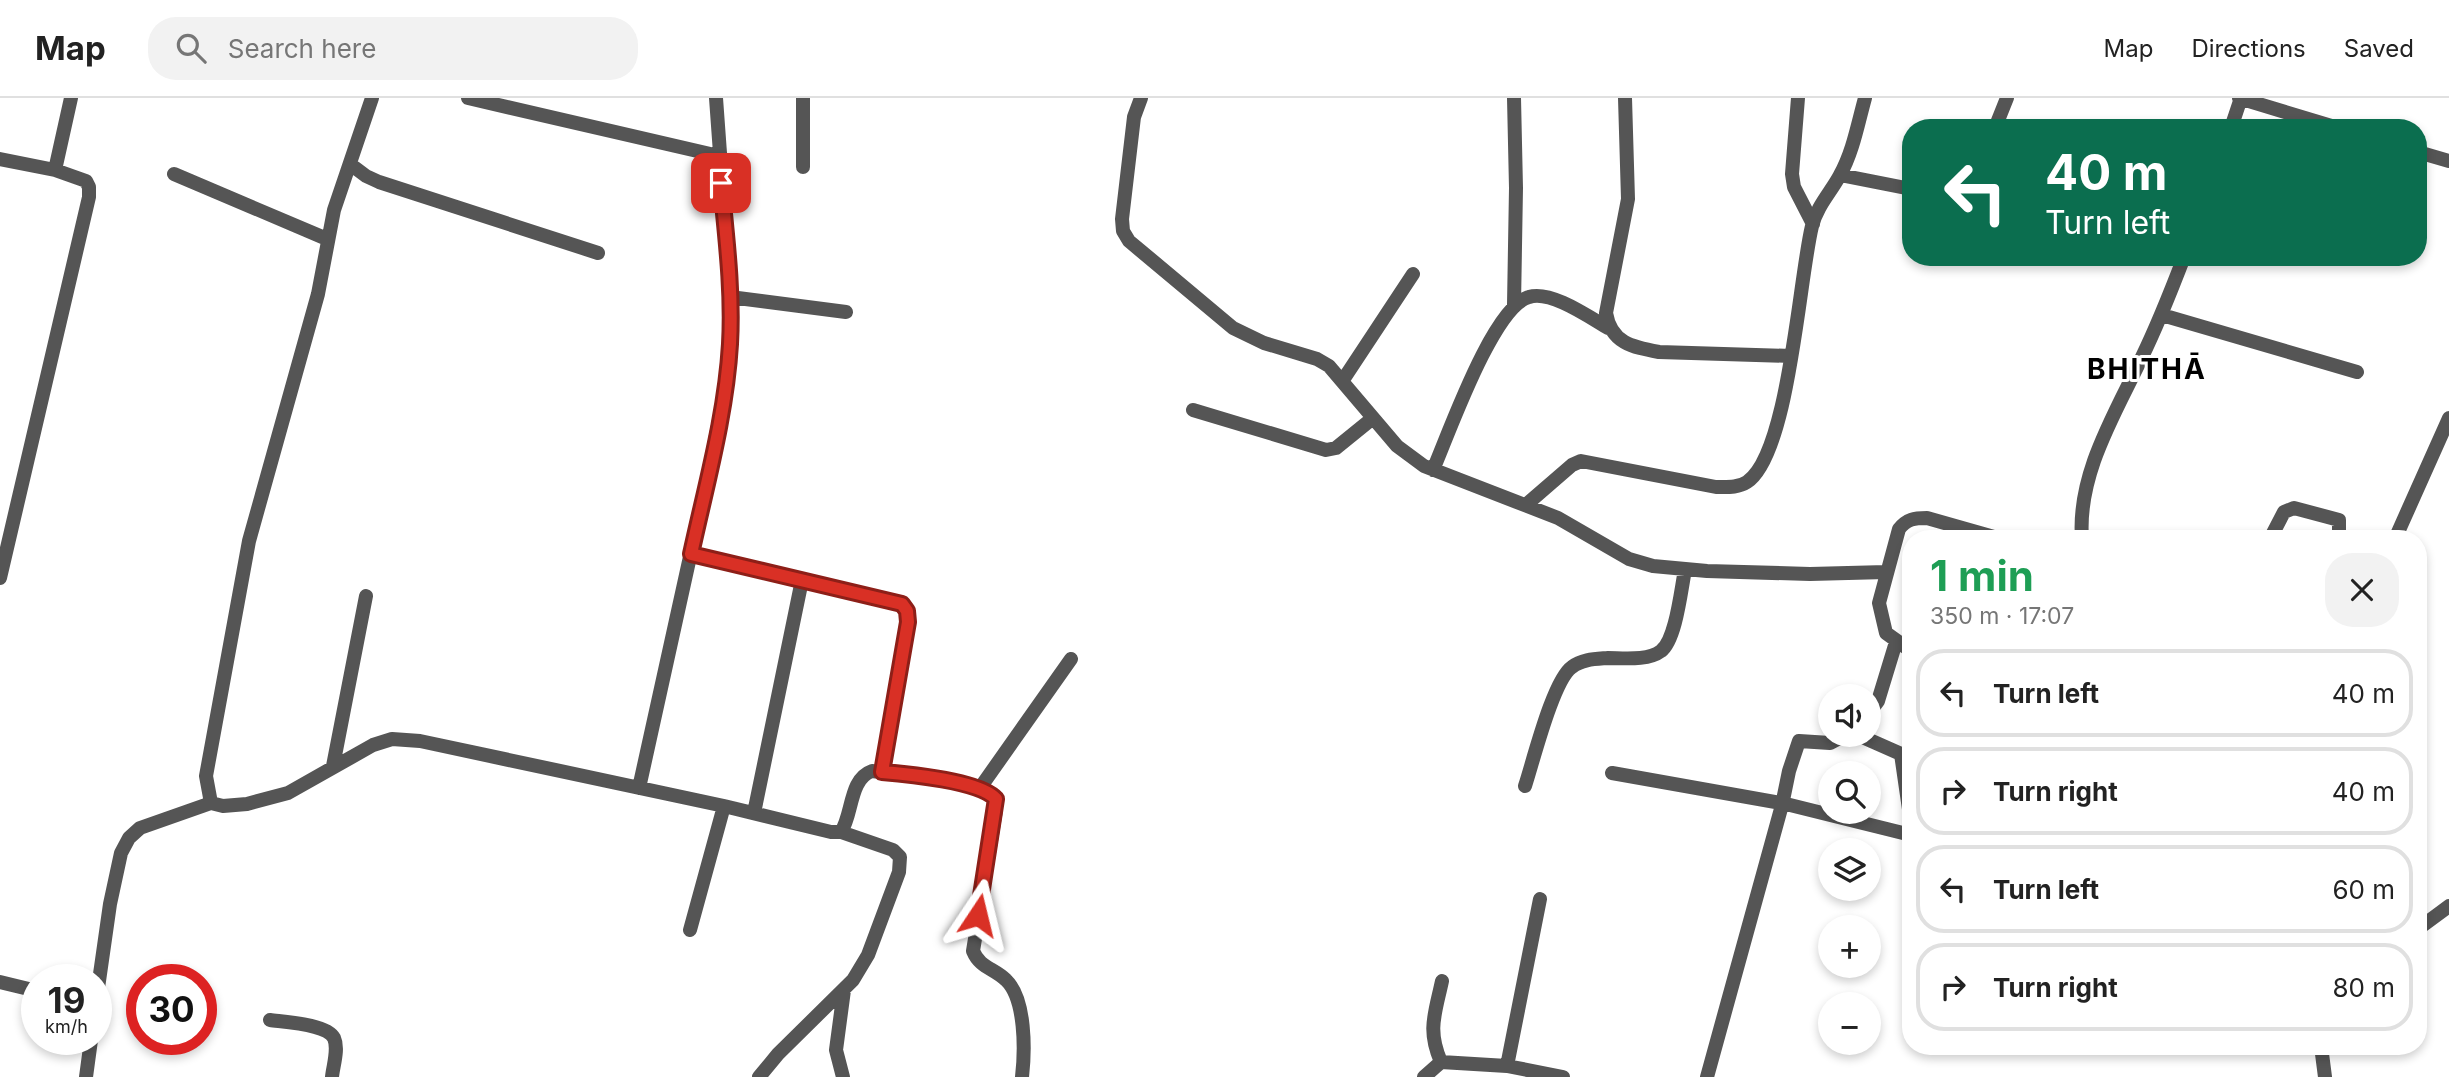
<!DOCTYPE html>
<meta charset="utf-8">
<style>
:root{--surface:#fff;--page:#f2f2f2;--text:#222;--muted:#767676;--line:#e0e0e0}
body{margin:0;font-family:Inter,sans-serif;background:var(--page);color:var(--text);height:100vh;display:flex;flex-direction:column;font-size:26px;white-space:nowrap}
*{box-sizing:border-box;margin:0}
p{font-size:23px;color:var(--muted)}
.icon{flex:none;width:38px;height:38px;fill:none;stroke:currentColor;stroke-width:2;stroke-linecap:round;stroke-linejoin:round}
.map{position:relative;flex:1;overflow:hidden}
.details{position:absolute;left:1902px;top:432px;width:525px;height:525px;display:flex;flex-direction:column;background:var(--surface);border-radius:28px;box-shadow:0 4px 10px #0003}
.details>*{flex:none}
.hud{position:absolute;left:1902px;top:21px;width:525px;height:147px;border-radius:28px;box-shadow:0 4px 10px #0003;background:#0b6e4f;color:#fff;overflow:hidden}
.buttons{position:absolute;left:1818px;top:586px;display:grid;gap:14px}
.buttons a{display:grid;place-items:center;width:63px;height:63px;border-radius:50%;background:var(--surface);box-shadow:0 4px 10px #0003;font-size:35px}
.speed{position:absolute;left:21px;top:866px;display:flex;gap:14px;font-size:35px;font-weight:700;text-align:center}
.speed>*{display:grid;place-content:center;width:91px;height:91px;border-radius:50%;background:var(--surface);box-shadow:0 4px 10px #0003;line-height:1}
.speed small{font-size:18px;font-weight:400}
.speed .limit{border:10px solid #d22;background:#fff;color:#111}
.pin{position:absolute;display:grid;place-items:center;width:60px;height:60px;color:#fff;margin:-30px;border-radius:14px;box-shadow:0 4px 10px #0006}
.me{position:absolute;width:77px;margin:-38px;rotate:10deg;stroke-linejoin:round;filter:drop-shadow(0 0 5px #0008)}
.turn{display:flex;align-items:center;gap:24px;height:147px;padding:0 28px;font-size:32px}
.turn .icon{width:91px;height:91px;stroke-width:2.5}
.turn b{display:block;font-size:49px;line-height:60px}
.round{display:grid;place-items:center;flex:none;width:74px;height:74px;border-radius:28px;background:var(--page)}
.headline{display:flex;align-items:center;justify-content:space-between;height:119px;padding:0 28px}
h1{font-size:42px;font-weight:700;line-height:52px;color:#1e9e55}
ul{padding:0;list-style:none}
li{display:flex;align-items:center;gap:21px;height:88px;margin:0 14px 10px;padding:0 14px;border:4px solid var(--line);border-radius:28px}
li div{flex:1}
li b{display:block;font-size:26px}
li em{font-style:normal}
header{display:flex;align-items:center;gap:42px;box-sizing:border-box;height:98px;padding:0 35px;background:var(--surface);border-bottom:2px solid var(--line)}
header strong{font-size:33px}
nav{display:flex;gap:38px;margin-inline-start:auto;font-size:24px}
.search{width:490px;height:63px;background:var(--page);display:flex;align-items:center;gap:18px;box-sizing:border-box;padding:0 24px;border-radius:28px;color:var(--muted);font-size:26px}
.map>svg:first-child{display:block}
.lines{fill:none;stroke-linecap:round;stroke-linejoin:round}
.street{stroke:#555;stroke-width:14}
.route-casing{stroke:#8d1f18;stroke-width:18}
.route{stroke:#d93025;stroke-width:12}
.labels{text-anchor:middle;dominant-baseline:central;stroke-width:6;stroke-linejoin:round;paint-order:stroke}
.district-label{font-size:28px;font-weight:bold;letter-spacing:2px;fill:#000;stroke:#fff}
</style>
<header>
<strong>Map</strong>
<div class="search"><svg class="icon" aria-label="search" viewBox="0 0 24 24"><circle cx="10" cy="10" r="6"/><path d="M15 15l6 6"/></svg>Search here</div>
<nav><a>Map</a><a>Directions</a><a>Saved</a></nav>
</header>
<div class="map">
<svg width="2449" height="979" viewBox="0 0 2449 979">
<rect width="100%" height="100%" fill="#fff"/>
<g class="lines">
<path class="street" d="M372 0 334 112 318 196 249 443 206 678 211 705 223 708 247 706 288 695 373 647 392 641 420 643 724 708 831 734H841C853 716 849 681 872 673 900 676 978 682 996 700V712L973 853C980 870 994 870 1006 882 1026 901 1025 953 1022 979
M468 0 719 58
M803 0V69
M1141 0 1134 19 1122 121 1123 133 1129 143 1233 230 1264 245 1317 261 1329 268 1397 348 1424 368 1558 420 1629 461 1653 468 1707 473 1810 476 1886 474
M1514 0 1516 90 1514 207
M1625 0 1628 101 1606 215C1611 245 1632 249 1659 254L1791 258
M1798 0 1792 76 1794 89 1813 126
M2239 0 2338 30
M1995 30 2007 0
M2231 30 2241 0
M2418 54 2449 63
M0 61 55 72 71 0
M350 66 366 78 379 84 598 155
M174 76 327 141
M1840 77 1911 91
M730 199 846 214
M2162 217 2357 274
M1343 282 1413 176
M1193 312 1326 352 1336 350 1373 320
M1433 372C1449 335 1493 209 1529 199 1551 192 1589 219 1608 230
M1527 406 1572 367 1581 363 1716 389C1727 389 1738 390 1747 384 1789 356 1799 181 1812 128 1817 108 1831 94 1840 77 1853 54 1858 25 1865 0
M2082 441C2077 376 2115 316 2142 259 2158 226 2171 193 2184 159
M2270 441 2284 414 2294 410 2339 422V441
M2395 441 2449 320
M691 456 902 506 907 513 908 524 882 674
M0 480 89 99V89L86 83 55 72
M1911 553 1886 535 1879 505 1899 431C1907 421 1914 420 1927 420L2001 441
M1869 615 1878 603 1896 544
M1858 637 1901 656 1911 725
M333 668 366 498
M1612 675 1786 706 1911 737
M1525 688C1533 664 1553 582 1572 569 1582 561 1596 561 1608 560 1623 560 1648 563 1661 553 1676 542 1681 491 1685 472
M639 690 710 368 727 281 730 244V193L716 0
M980 690 1071 561
M754 715 802 482
M2418 831 2449 808
M690 832 724 708
M0 884 37 893
M96 904 110 806 121 755 129 740 140 730 211 705
M270 922C285 924 327 926 334 940 339 951 333 968 332 979
M2321 948 2325 979
M1441 964C1427 932 1435 916 1442 883
M1507 968 1540 801
M86 979 91 942
M759 979 778 956 853 882 868 857 899 774 900 759 893 752 841 734
M843 979 836 952 844 892
M1424 979 1441 964 1507 968 1563 979
M1707 979 1782 707 1789 673 1799 643 1830 645 1845 637"/>
</g>
<g class="lines">
<defs>
<path id="route" d="M721 85C726 138 733 192 730 246 726 316 706 387 691 456L902 506 907 513 908 524 882 674C907 676 980 683 996 701L978 817"/>
</defs>
<use href="#route" class="route-casing"/>
<use href="#route" class="route"/>
</g>
<g class="labels">
<g class="district-label">
<text x="2147" y="271">BHITHĀ</text>
</g>
</g>
</svg>
<div class="buttons">
<a><svg class="icon" aria-label="sound" viewBox="0 0 24 24"><path d="M4 9h4l5-4v14l-5-4H4zM17 9q2 3 0 6"/></svg></a>
<a><svg class="icon" aria-label="search" viewBox="0 0 24 24"><circle cx="10" cy="10" r="6"/><path d="M15 15l6 6"/></svg></a>
<a><svg class="icon" aria-label="layers" viewBox="0 0 24 24"><path d="M12 4l9 5-9 5-9-5zM3 14l9 5 9-5"/></svg></a>
<a>+</a>
<a>−</a>
</div>
<div class="speed"><div>19<small>km/h</small></div><div class="limit">30</div></div>
<div class="pin" style="left:721px;top:85px;background:#d93025"><svg class="icon" aria-label="arrive" viewBox="0 0 24 24"><path d="M6 21V4h12l-3 4 3 4H6"/></svg></div>
<svg class="me" style="left:978px;top:817px" viewBox="-20 -20 40 40"><path d="M0-17L14 15 0 8-14 15z" fill="#d93025" stroke="#fff" stroke-width="4"/></svg>
<div class="hud">
<div class="turn"><svg class="icon" aria-label="left" viewBox="0 0 24 24"><path d="M17 20v-9H6M10 6l-5 5 5 5"/></svg><div><b>40 m</b>Turn left</div></div>
</div>
<section class="details">
<div class="headline"><div><h1>1 min</h1><p>350 m · 17:07</p></div><a class="round"><svg class="icon" aria-label="close" viewBox="0 0 24 24"><path d="M6 6l12 12M18 6L6 18"/></svg></a></div>
<ul>
<li><svg class="icon" aria-label="left" viewBox="0 0 24 24"><path d="M17 20v-9H6M10 6l-5 5 5 5"/></svg><div><b>Turn left</b></div><em>40 m</em></li>
<li><svg class="icon" aria-label="right" viewBox="0 0 24 24"><path d="M7 20v-9h11M14 6l5 5-5 5"/></svg><div><b>Turn right</b></div><em>40 m</em></li>
<li><svg class="icon" aria-label="left" viewBox="0 0 24 24"><path d="M17 20v-9H6M10 6l-5 5 5 5"/></svg><div><b>Turn left</b></div><em>60 m</em></li>
<li><svg class="icon" aria-label="right" viewBox="0 0 24 24"><path d="M7 20v-9h11M14 6l5 5-5 5"/></svg><div><b>Turn right</b></div><em>80 m</em></li>
</ul>
</section>
</div>
